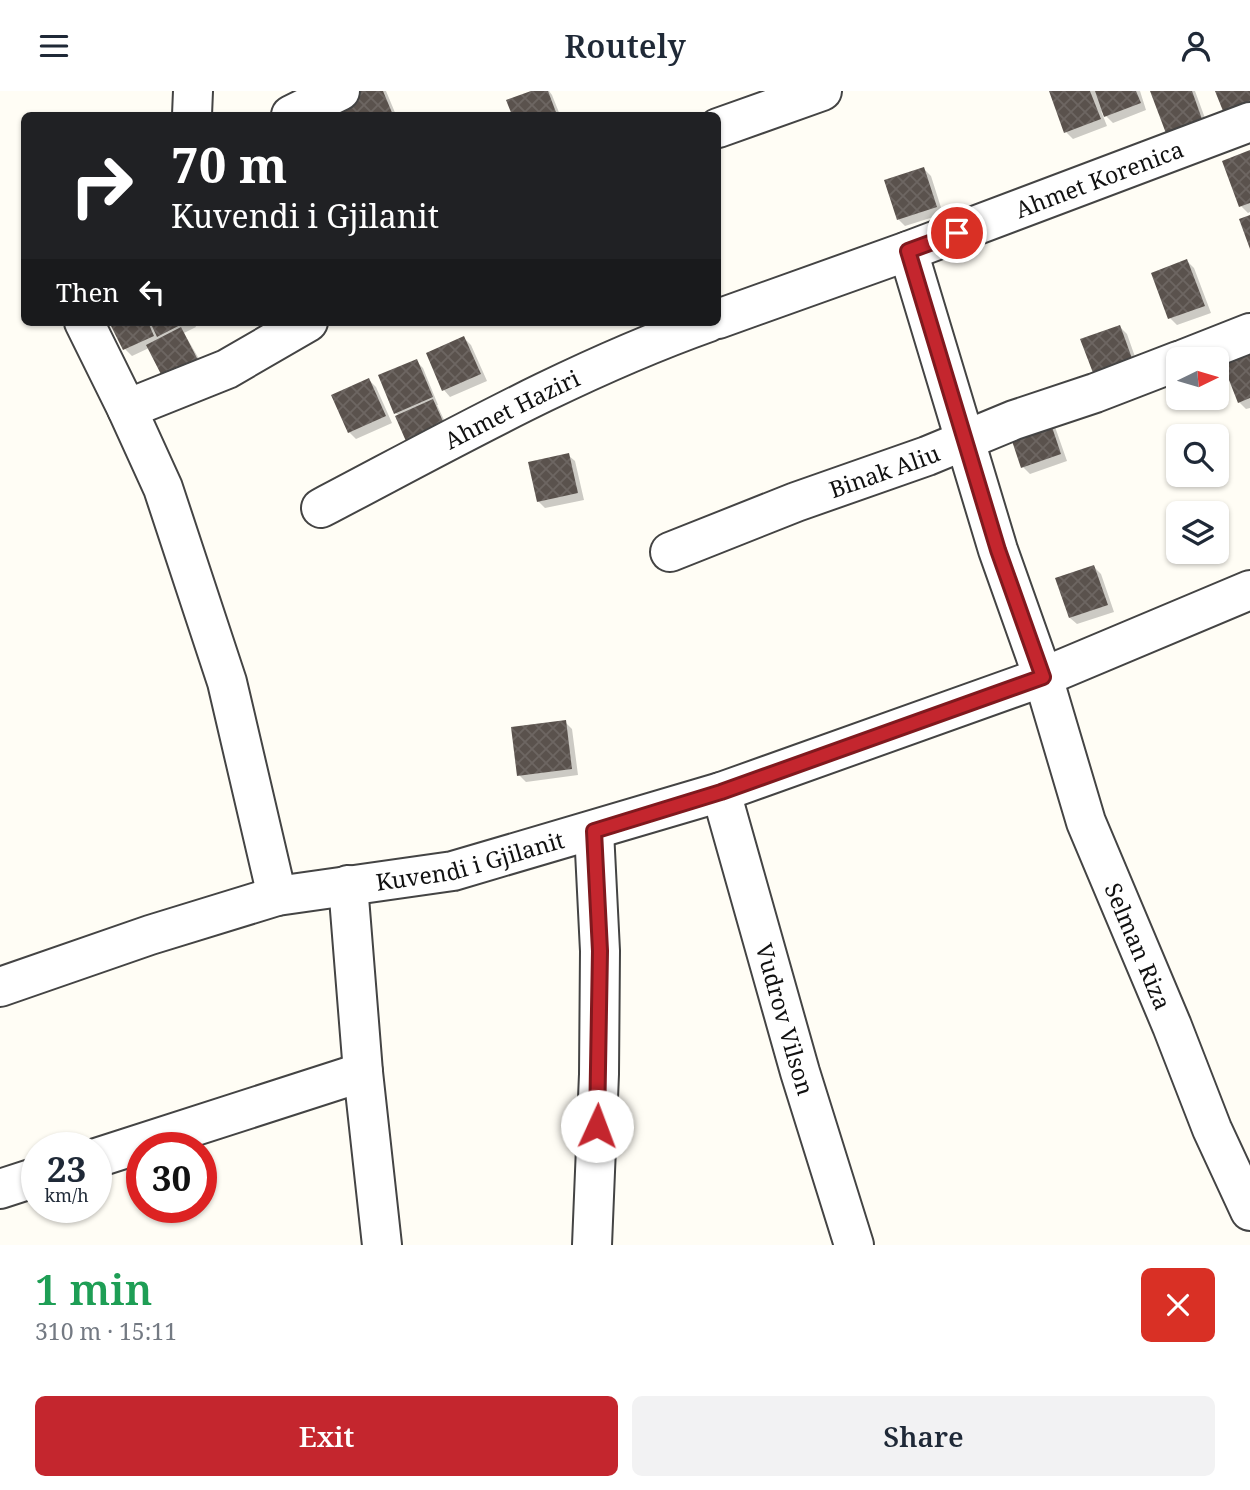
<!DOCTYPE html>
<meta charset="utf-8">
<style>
:root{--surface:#fff;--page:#f2f2f3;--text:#1f2937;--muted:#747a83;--accent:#c4262e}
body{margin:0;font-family:"Noto Serif",serif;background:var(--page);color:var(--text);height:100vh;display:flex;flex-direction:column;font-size:26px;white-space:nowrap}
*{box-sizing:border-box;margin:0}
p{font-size:23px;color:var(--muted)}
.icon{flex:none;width:38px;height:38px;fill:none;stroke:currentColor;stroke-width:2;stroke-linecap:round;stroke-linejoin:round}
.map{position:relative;height:1154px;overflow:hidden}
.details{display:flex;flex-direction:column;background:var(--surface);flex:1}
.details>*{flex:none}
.hud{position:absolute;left:21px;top:21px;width:700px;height:214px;border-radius:10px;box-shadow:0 2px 5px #0004;background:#202124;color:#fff;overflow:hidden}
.needle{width:46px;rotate:85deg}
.tools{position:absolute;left:1166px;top:256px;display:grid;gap:14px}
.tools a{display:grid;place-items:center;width:63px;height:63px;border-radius:10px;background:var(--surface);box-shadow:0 2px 5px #0004;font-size:35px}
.speed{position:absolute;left:21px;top:1041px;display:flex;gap:14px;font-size:35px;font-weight:700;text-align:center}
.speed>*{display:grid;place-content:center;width:91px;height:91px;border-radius:50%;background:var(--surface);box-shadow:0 2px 5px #0004;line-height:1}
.speed small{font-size:18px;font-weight:400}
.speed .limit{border:10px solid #d22;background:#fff;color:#111}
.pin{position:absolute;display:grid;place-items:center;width:60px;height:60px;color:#fff;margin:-30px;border:4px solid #fff;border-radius:50%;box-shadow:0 2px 7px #0007}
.me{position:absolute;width:77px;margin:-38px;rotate:2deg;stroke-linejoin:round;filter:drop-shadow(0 0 5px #0008)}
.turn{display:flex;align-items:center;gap:24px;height:147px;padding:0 35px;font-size:32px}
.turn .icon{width:91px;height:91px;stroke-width:2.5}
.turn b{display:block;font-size:49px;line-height:60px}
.then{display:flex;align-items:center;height:66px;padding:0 35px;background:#0003;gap:14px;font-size:26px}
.round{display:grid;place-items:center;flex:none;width:74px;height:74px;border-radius:10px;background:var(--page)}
.summary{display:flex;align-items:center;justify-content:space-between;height:119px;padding:0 35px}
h1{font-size:42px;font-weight:600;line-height:52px;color:#1e9e55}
.action{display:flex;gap:14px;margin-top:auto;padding:14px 35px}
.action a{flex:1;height:80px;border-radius:10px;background:var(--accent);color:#fff;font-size:28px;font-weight:600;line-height:80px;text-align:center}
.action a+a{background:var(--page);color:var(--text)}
header{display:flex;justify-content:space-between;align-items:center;height:91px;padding:0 35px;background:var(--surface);font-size:32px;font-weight:600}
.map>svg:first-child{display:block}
.shadow{fill:#0003}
.building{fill:url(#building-cross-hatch)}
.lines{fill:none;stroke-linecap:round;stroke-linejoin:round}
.minor-casing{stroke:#444;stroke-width:42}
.minor{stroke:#fff;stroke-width:38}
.route-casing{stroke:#7f191e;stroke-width:18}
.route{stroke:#c4262e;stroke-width:12}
.labels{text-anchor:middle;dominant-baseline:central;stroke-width:7;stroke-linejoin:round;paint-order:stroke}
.street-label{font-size:23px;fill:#111;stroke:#fff}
</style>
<header><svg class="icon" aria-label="menu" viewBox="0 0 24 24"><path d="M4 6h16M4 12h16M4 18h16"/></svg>Routely<svg class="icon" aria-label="person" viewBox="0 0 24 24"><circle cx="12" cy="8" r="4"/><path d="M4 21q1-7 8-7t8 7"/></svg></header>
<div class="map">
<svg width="1250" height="1154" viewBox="0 0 1250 1154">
<defs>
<pattern id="building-cross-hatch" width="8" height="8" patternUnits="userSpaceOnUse" patternTransform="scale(1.75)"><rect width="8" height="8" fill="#5a524d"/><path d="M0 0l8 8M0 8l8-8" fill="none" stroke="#6d6662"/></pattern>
</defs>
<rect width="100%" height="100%" fill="#fffdf5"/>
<path class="shadow" d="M351 0H386L396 24H299Z
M536 0H549L552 4 560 24H514L508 10Z
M1051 0H1140L1146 19 1113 32 1101 20 1107 35 1073 48 1066 41Z
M1152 0H1195L1209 38Z
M1250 61V121L1248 122 1241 115Z
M924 78 931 85 943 123 905 135 898 128Z
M1187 170 1194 177 1211 222 1177 234 1170 227 1153 183Z
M111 231H194L196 236 184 242 206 280 149 257 132 265 125 258Z
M1120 236 1127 243 1140 280 1096 286Z
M464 247 471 254 487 290 450 306 444 299Z
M1250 257V317L1246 318 1239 311Z
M416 270 423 277 438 314H437L456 354 395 322Z
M369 289 376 296 392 332 356 348 349 341Z
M1054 333 1067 370 1030 383 1023 376Z
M568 364 575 370 584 409 545 417 538 410Z
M1094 476 1101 483 1114 521 1077 533 1070 527Z
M565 631 572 638 578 684 526 691 519 684Z"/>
<path class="building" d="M348 0H383L393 24H294Z
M531 0H548L557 24H512L506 9Z
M1049 0H1090L1101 28 1064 42Z
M1095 0H1136L1141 12 1104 26Z
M1150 0H1192L1203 31 1167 45Z
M1215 0H1250V10L1223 20Z
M1250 59V112L1239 116 1222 70Z
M924 76 937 116 897 129 884 89Z
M1250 124V158L1239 128Z
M1187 168 1205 215 1168 228 1151 182Z
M109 231H148L154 245 123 259Z
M150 231H186L157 246Z
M1120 234 1134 273 1095 287 1080 248Z
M181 236 200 273 165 291 146 254Z
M464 245 481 283 442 300 426 262Z
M1250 255V307L1238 312 1220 266Z
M417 268 433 306 394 323 378 284Z
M369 287 386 325 348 342 331 304Z
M433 308 450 346 412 364 395 325Z
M1048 324 1061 363 1021 377 1008 338Z
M569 362 578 402 537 411 528 371Z
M1094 474 1108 514 1069 527 1055 487Z
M566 629 572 678 517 685 511 636Z"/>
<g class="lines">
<defs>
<g id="minor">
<path d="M192 24 193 0"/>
<path d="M291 24 340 0"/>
<path d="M718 37 822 0"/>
<path id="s1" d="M908 160 998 459 1043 586 1086 731 1172 935 1212 1038 1250 1120"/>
<path id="s2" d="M718 228 908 160 1250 31"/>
<path d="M84 231 127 318 163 397 227 591 277 805"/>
<path d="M1184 268 1250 242"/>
<path d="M127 318 227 278 308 231"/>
<path id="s3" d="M321 417C449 350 574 279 709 231"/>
<path id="s4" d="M670 461 796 411 927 365 1014 329 1095 302 1178 270"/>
<path id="s5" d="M721 701 800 981 854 1154"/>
<path d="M348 794 363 981 382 1154"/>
<path id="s6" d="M0 896 150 844 277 805 453 780 721 701 1043 586 1250 499"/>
<path d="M96 1067 363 981"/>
<path d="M0 1098 37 1086"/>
<path d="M592 1154 599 983 600 860 594 740"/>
</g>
</defs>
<use href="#minor" class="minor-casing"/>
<use href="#minor" class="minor"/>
</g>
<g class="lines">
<defs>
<path id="route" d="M597 1035 600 860 594 740 721 701 1043 586 998 459 908 160 957 142"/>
</defs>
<use href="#route" class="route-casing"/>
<use href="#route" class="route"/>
</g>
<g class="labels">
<g class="street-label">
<text stroke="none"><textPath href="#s2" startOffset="406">Ahmet Korenica</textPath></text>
<text stroke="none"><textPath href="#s3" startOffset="215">Ahmet Haziri</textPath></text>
<text stroke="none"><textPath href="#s4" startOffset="229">Binak Aliu</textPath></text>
<text stroke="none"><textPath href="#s6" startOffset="488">Kuvendi i Gjilanit</textPath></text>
<text stroke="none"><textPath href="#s1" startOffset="733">Selman Riza</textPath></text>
<text stroke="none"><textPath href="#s5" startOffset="236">Vudrov Vilson</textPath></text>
</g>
</g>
</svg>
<div class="tools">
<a><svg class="needle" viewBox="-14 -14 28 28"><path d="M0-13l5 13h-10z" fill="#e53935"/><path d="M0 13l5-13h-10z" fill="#747a83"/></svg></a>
<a><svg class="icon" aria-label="search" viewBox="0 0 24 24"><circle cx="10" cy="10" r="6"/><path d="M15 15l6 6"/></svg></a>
<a><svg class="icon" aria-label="layers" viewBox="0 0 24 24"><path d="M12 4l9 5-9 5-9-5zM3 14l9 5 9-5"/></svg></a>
</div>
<div class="speed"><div>23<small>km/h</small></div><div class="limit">30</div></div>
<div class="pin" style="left:957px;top:142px;background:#d93025"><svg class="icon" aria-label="arrive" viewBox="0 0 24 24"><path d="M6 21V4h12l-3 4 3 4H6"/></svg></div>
<svg class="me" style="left:597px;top:1035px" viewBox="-20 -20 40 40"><circle r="19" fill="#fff"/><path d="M0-13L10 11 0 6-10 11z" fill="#c4262e"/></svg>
<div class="hud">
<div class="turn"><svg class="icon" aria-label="right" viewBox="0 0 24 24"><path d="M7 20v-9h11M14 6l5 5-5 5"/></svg><div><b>70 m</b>Kuvendi i Gjilanit</div></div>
<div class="then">Then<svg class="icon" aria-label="left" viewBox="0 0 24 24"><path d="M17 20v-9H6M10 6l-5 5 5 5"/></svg></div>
</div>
</div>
<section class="details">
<div class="summary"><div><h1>1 min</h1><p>310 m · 15:11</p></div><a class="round" style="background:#d93025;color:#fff"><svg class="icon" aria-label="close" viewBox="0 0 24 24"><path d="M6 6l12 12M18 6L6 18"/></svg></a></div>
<div class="action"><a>Exit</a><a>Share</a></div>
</section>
